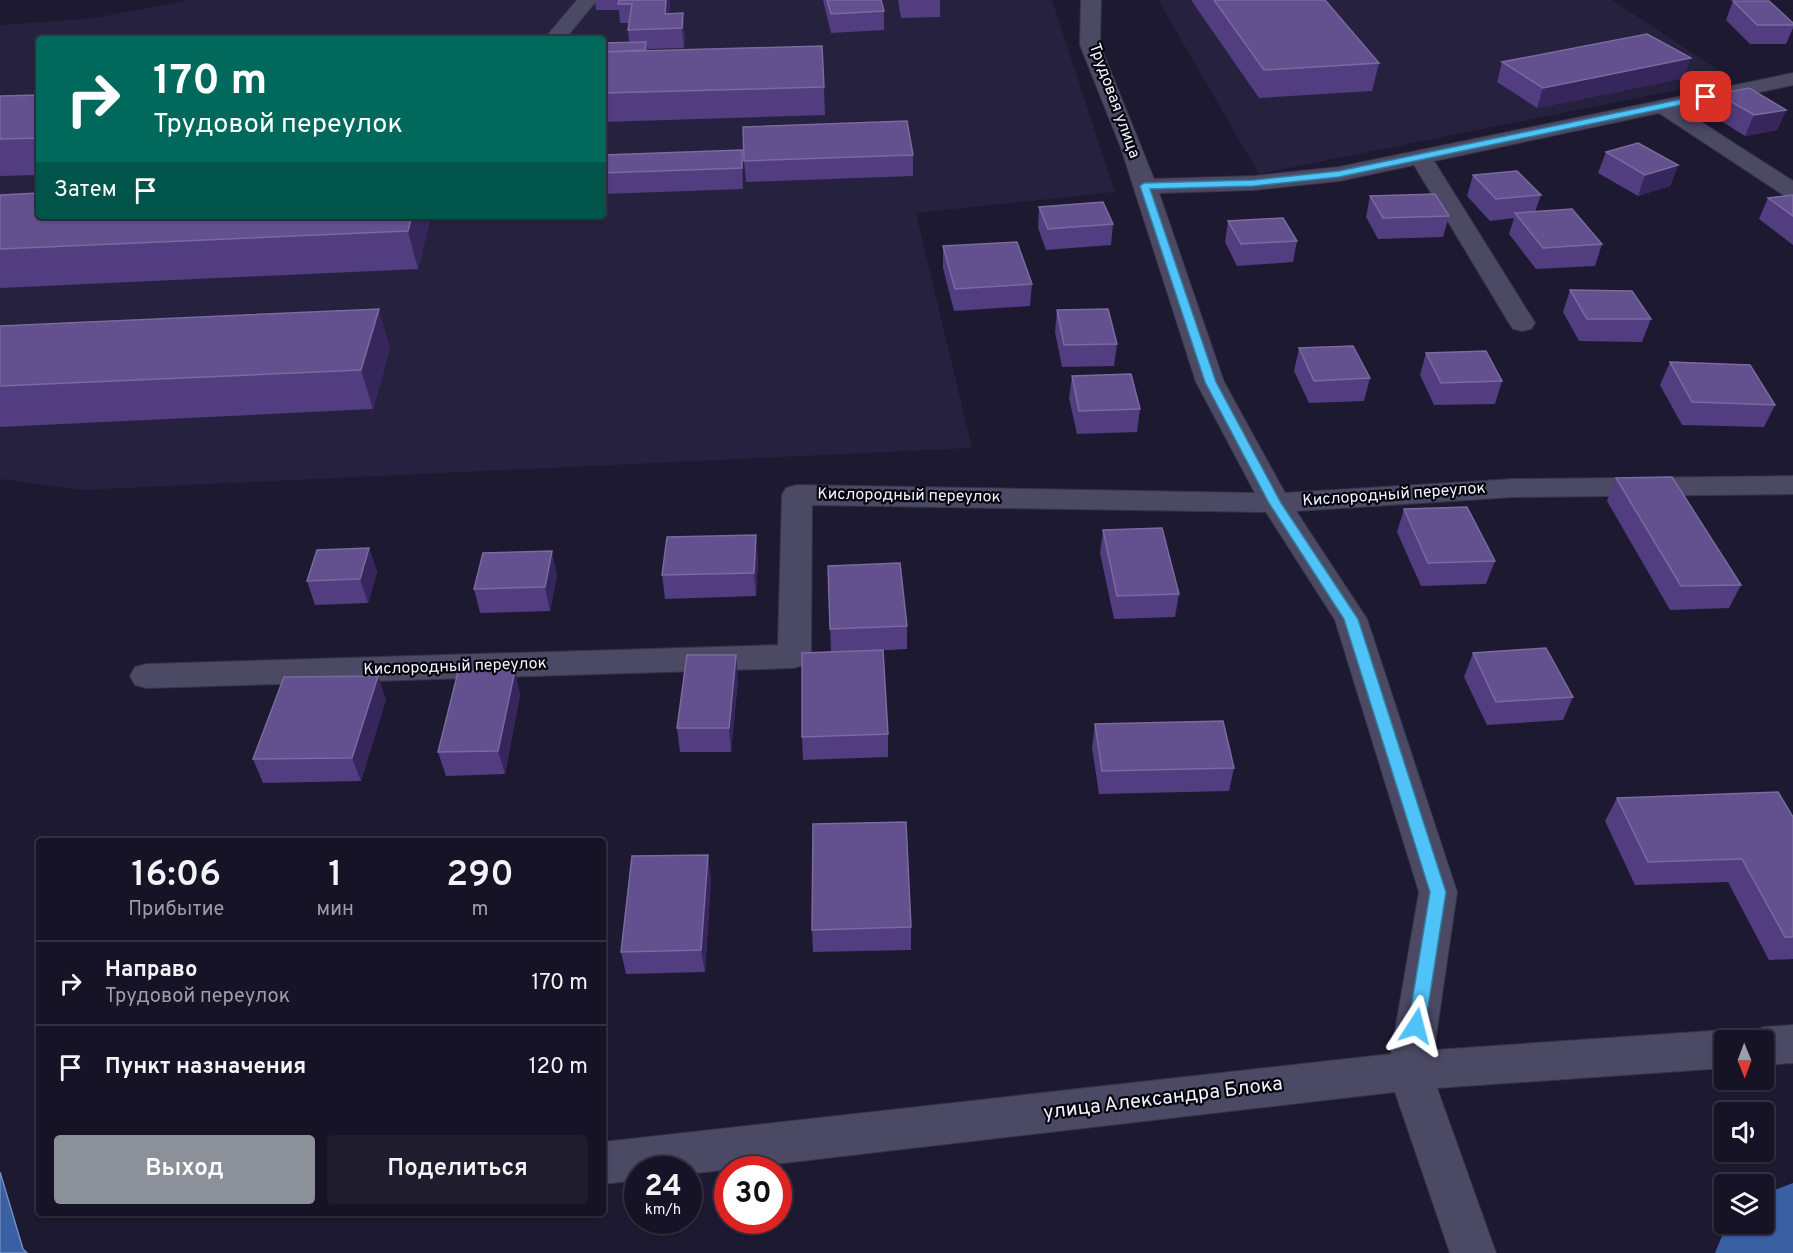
<!DOCTYPE html>
<html lang="ru">
<meta charset="utf-8">
<style>
:root{--surface:#151325;--page:#1e1c2d;--text:#f1f3f6;--muted:#9d9ea7;--line:#343242;--accent:#8c9099}
body{margin:0;font-family:Overpass,sans-serif;background:var(--page);color:var(--text);height:100vh;display:flex;flex-direction:column;font-size:22px;white-space:nowrap}
*{box-sizing:border-box;margin:0}
p{font-size:20px;color:var(--muted)}
.icon{flex:none;width:33px;height:33px;fill:none;stroke:currentColor;stroke-width:2;stroke-linecap:round;stroke-linejoin:round}
.map{position:relative;flex:1;overflow:hidden}
.panel{position:absolute;left:36px;top:838px;width:570px;height:378px;display:flex;flex-direction:column;background:var(--surface);border-radius:6px;box-shadow:0 2px 4px #0004,0 0 0 2px var(--line)}
.panel>*{flex:none}
.hud{position:absolute;left:36px;top:36px;width:570px;height:183px;border-radius:6px;box-shadow:0 2px 4px #0004,0 0 0 2px var(--line);background:#00695c;color:#fff;overflow:hidden}
.needle{width:39px;rotate:179deg}
.fabs{position:absolute;left:1714px;top:1030px;display:grid;gap:12px}
.fabs a{display:grid;place-items:center;width:60px;height:60px;border-radius:6px;background:var(--surface);box-shadow:0 2px 4px #0004,0 0 0 2px var(--line);font-size:30px}
.speed{position:absolute;left:624px;top:1156px;display:flex;gap:12px;font-size:30px;font-weight:700;text-align:center}
.speed>*{display:grid;place-content:center;width:78px;height:78px;border-radius:50%;background:var(--surface);box-shadow:0 2px 4px #0004,0 0 0 2px var(--line);line-height:1}
.speed small{font-size:15px;font-weight:400}
.speed .limit{border:9px solid #d22;background:#fff;color:#111}
.pin{position:absolute;display:grid;place-items:center;width:51px;height:51px;color:#fff;margin:-26px;border-radius:12px;box-shadow:0 3px 9px #0006}
.me{position:absolute;width:66px;margin:-33px;rotate:9deg;stroke-linejoin:round;filter:drop-shadow(0 0 4px #0008)}
.turn{display:flex;align-items:center;gap:21px;height:126px;padding:0 18px;font-size:27px}
.turn .icon{width:78px;height:78px;stroke-width:2.5}
.turn b{display:block;font-size:42px;line-height:51px}
.then{display:flex;align-items:center;height:57px;padding:0 18px;background:#0003;gap:12px;font-size:22px}
.eta{display:flex;justify-content:space-evenly;align-items:center;height:102px;text-align:center}
.eta b{font-size:36px;font-weight:600;line-height:42px}
.cta{display:flex;gap:12px;margin-top:auto;padding:12px 18px}
.cta a{flex:1;height:69px;border-radius:6px;background:var(--accent);color:#fff;font-size:24px;font-weight:600;line-height:69px;text-align:center}
.cta a+a{background:var(--page);color:var(--text)}
ul{padding:0;list-style:none}
li{display:flex;align-items:center;gap:18px;height:84px;padding:0 18px;border-top:2px solid var(--line)}
li div{flex:1}
li b{display:block;font-size:22px}
li em{font-style:normal}
.map>svg:first-child{display:block}
.built{fill:#25213f;fill-rule:evenodd}
.water{fill:#3a5fa3;stroke:#728bbe;stroke-width:1.5}
.lines{fill:none;stroke-linecap:round;stroke-linejoin:round}
.river{fill:#3a5fa3;fill-rule:evenodd}
.minor-casing{stroke:#363446;stroke-width:2}
.minor{fill:#4c4965;fill-rule:evenodd}
.wall{fill:#513d80}
.shaded-wall{fill:#35265b}
.building{fill:#63508e;stroke:#796a9f;stroke-width:1.5}
.route{fill:#4fc3f7;stroke:#337fa1;stroke-width:1.5}
.labels{text-anchor:middle;dominant-baseline:central;stroke-width:4.5;stroke-linejoin:round;paint-order:stroke}
.street-label{font-size:16px;fill:#f3f3fd;stroke:#07060f}
.near-street-label{font-size:20px;fill:#f3f3fd;stroke:#07060f}
</style>
<div class="map">
<svg width="1793" height="1253" viewBox="0 0 1793 1253">
<rect width="100%" height="100%" fill="#1c1931"/>
<path class="built" d="M189 0H1052L1115 192 916 213 972 448 83 490 0 479V25L94 18ZM39 39H603V216H39Z
M1158 0H1612L1732 79 1259 174Z"/>
<path class="water" d="M0 1172 23 1249 27 1253H0Z"/>
<g class="lines">
<path class="river" d="M1793 1183V1253H1715L1727 1224H1764V1194Z"/>
<defs>
<path id="minor" d="M577 0H597L565 39H544Z
M1081 0H1101L1100 45 1154 179 1254 176 1339 167 1793 73V85L1681 109 1793 181V198L1785 196 1659 113 1434 161 1535 323 1531 329 1522 331 1513 329 1509 323 1414 165 1339 181 1254 190 1159 193 1224 382 1285 493 1514 479 1793 476V494L1514 497 1296 511 1367 619 1457 892 1434 1050 1725 1030 1740 1036 1742 1041H1725V1068L1437 1088 1496 1253H1450L1395 1092 688 1174V1170H638V1180L603 1184V1142L1391 1054 1419 892 1335 620 1266 512 812 505 811 656 806 664 794 668 147 688 135 685 130 676 135 667 147 664 778 645 782 495 786 488 797 485 1255 493 1196 382 1121 148 1080 45Z
M1793 1025V1063L1764 1065V1041H1745L1749 1033 1764 1027Z"/>
</defs>
<use href="#minor" class="minor-casing"/>
<use href="#minor" class="minor"/>
</g>
<path class="wall" d="M595 0H670L669 14 685 32 684 48 647 49V50L824 87 825 115 603 122V43L629 42 628 30 629 23H620L619 10H596Z
M823 0H881L884 11V30L831 33Z
M898 0H940V17L901 18Z
M1191 0H1325L1379 63 1372 91 1259 98Z
M1733 1 1793 23V28L1786 44H1750L1726 20Z
M1502 62 1684 78 1537 108 1497 82Z
M1718 94 1786 110 1777 130 1745 136 1710 114Z
M39 95V175L0 176V96Z
M742 150 743 171V189L603 194V155Z
M1606 152 1678 165 1670 186 1638 196 1598 173Z
M913 155V176L746 182 744 161Z
M1473 175 1541 195 1535 212 1602 244 1595 266 1536 269 1509 234 1514 218 1490 221 1467 196Z
M0 195 39 216H431L418 269 0 288Z
M1793 195V245L1759 219 1768 198Z
M1370 196 1449 216 1443 237 1378 239 1366 217Z
M1039 207 1113 224 1111 245 1046 250 1038 228Z
M1228 221 1297 241 1293 262 1237 266 1225 242Z
M943 246 1032 284 1030 306 954 311 943 268Z
M1570 290 1651 319 1642 342 1579 341 1563 312Z
M1057 310 1117 344 1114 366 1062 367 1055 332Z
M0 326 390 348 373 409 0 427Z
M1299 348 1370 378 1364 401 1309 403 1294 371Z
M1426 353 1502 381 1495 404 1434 405 1420 375Z
M1670 362 1775 405 1764 427 1682 425 1660 385Z
M1072 376 1140 409 1137 432 1077 434 1069 398Z
M1616 478 1741 585 1729 608 1670 610 1607 501Z
M1404 509 1495 561 1486 584 1421 586 1397 532Z
M1103 530 1179 594 1175 617 1114 619 1100 553Z
M369 548 377 572 368 603 315 605 307 581Z
M758 558 756 596 665 599 662 575Z
M828 566 907 626V649L871 651 888 734V757L803 760 802 737 831 652Z
M557 574 550 611 480 613 474 589Z
M1473 653 1573 697 1563 720 1487 725 1464 677Z
M738 679 731 752H680L677 728Z
M520 694 505 774 446 776 438 752Z
M386 699 361 781 263 783 253 759Z
M1095 724 1234 768 1229 791 1099 794 1092 748Z
M1617 798 1793 817V959L1769 960 1728 882 1635 885 1605 821Z
M711 878 705 972 626 974 621 952Z
M911 927V950L813 952 812 930Z"/>
<path class="shaded-wall" d="M666 0H670L667 29 665 14Z
M683 13 685 32 684 48 682 28Z
M1691 58 1684 78 1537 108 1543 88Z
M1786 110 1777 130 1745 136 1754 115Z
M742 150 743 171V189L742 168Z
M1678 165 1670 186 1638 196 1645 175Z
M412 216H431L418 269 408 231Z
M379 309 390 348 373 409 361 370Z
M756 535 758 558 756 596 754 573Z
M369 548 377 572 368 603 360 579Z
M552 551 557 574 550 611 545 587Z
M736 655 738 679 731 752 729 728Z
M515 670 520 694 505 774 498 751Z
M378 676 386 699 361 781 352 758Z
M708 855 711 878 705 972 701 950Z"/>
<path class="building" d="M619 0H666L665 14 683 13 682 28 628 30 632 4H618Z
M827 0H881L884 11 831 14Z
M1214 0H1325L1379 63 1264 70Z
M1733 1H1769L1793 23V25H1757Z
M1647 34 1691 58 1543 88 1502 62Z
M646 42 645 50 603 52V43Z
M822 46 824 87 603 93V52Z
M1749 88 1786 110 1754 115 1718 94Z
M39 95V138L0 139V96Z
M907 121 913 155 744 161 743 127Z
M1638 143 1678 165 1645 175 1606 152Z
M742 150V168L603 173V155Z
M1517 171 1541 195 1496 199 1473 175Z
M39 193V216H412L408 231 0 249V195Z
M1435 194 1449 216 1383 218 1370 196Z
M1793 195V216L1768 198Z
M1103 202 1113 224 1048 229 1039 207Z
M1572 209 1602 244 1543 248 1515 213Z
M1283 218 1297 241 1241 244 1228 221Z
M1017 242 1032 284 955 289 943 246Z
M1570 290 1632 291 1651 319H1587Z
M379 309 361 370 0 386V326Z
M1108 309 1117 344 1064 345 1057 310Z
M1353 346 1370 378 1314 381 1299 348Z
M1486 351 1502 381 1441 383 1426 353Z
M1670 362 1750 365 1775 405 1692 402Z
M1131 374 1140 409 1079 411 1072 376Z
M1672 477 1741 585 1681 586 1616 478Z
M1467 507 1495 561 1428 563 1404 509Z
M1162 528 1179 594 1117 596 1103 530Z
M756 535 754 573 662 575 667 537Z
M369 548 360 579 307 581 317 550Z
M552 551 545 587 474 589 483 553Z
M900 563 907 626 830 629 828 566Z
M1546 648 1573 697 1496 702 1473 653Z
M883 650 888 734 802 737V653Z
M687 655H736L729 728H677Z
M515 670 498 751 438 752 458 672Z
M378 676 352 758 253 759 284 677Z
M1223 721 1234 768 1102 771 1095 724Z
M1778 792 1793 817V937H1785L1742 859 1648 862 1617 798Z
M906 822 911 927 812 930 813 824Z
M708 855 701 950 621 952 632 856Z"/>
<path class="route" d="M1706 94 1709 95V99L1339 177 1254 186 1150 189 1216 382 1281 503 1358 619 1446 892 1425 1026 1422 1032 1416 1034 1410 1032 1408 1026 1430 892 1344 619 1269 503 1205 382 1140 186 1144 183 1254 180 1339 171Z"/>
<g class="labels">
<g class="street-label">
<text transform="translate(1114 101) rotate(70)">Трудовая улица</text>
<text transform="translate(1394 495) rotate(-4)">Кислородный переулок</text>
<text transform="translate(909 496) rotate(1)">Кислородный переулок</text>
<text transform="translate(455 667) rotate(-2)">Кислородный переулок</text>
</g>
<g class="near-street-label">
<text transform="translate(1163 1099) rotate(-7)">улица Александра Блока</text>
</g>
</g>
</svg>
<div class="fabs">
<a><svg class="needle" viewBox="-14 -14 28 28"><path d="M0-13l5 13h-10z" fill="#e53935"/><path d="M0 13l5-13h-10z" fill="#9d9ea7"/></svg></a>
<a><svg class="icon" aria-label="sound" viewBox="0 0 24 24"><path d="M4 9h4l5-4v14l-5-4H4zM17 9q2 3 0 6"/></svg></a>
<a><svg class="icon" aria-label="layers" viewBox="0 0 24 24"><path d="M12 4l9 5-9 5-9-5zM3 14l9 5 9-5"/></svg></a>
</div>
<div class="speed"><div>24<small>km/h</small></div><div class="limit">30</div></div>
<div class="pin" style="left:1706px;top:97px;background:#d93025"><svg class="icon" aria-label="arrive" viewBox="0 0 24 24"><path d="M6 21V4h12l-3 4 3 4H6"/></svg></div>
<svg class="me" style="left:1416px;top:1026px" viewBox="-20 -20 40 40"><path d="M0-17L14 15 0 8-14 15z" fill="#4fc3f7" stroke="#fff" stroke-width="4"/></svg>
<div class="hud">
<div class="turn"><svg class="icon" aria-label="right" viewBox="0 0 24 24"><path d="M7 20v-9h11M14 6l5 5-5 5"/></svg><div><b>170 m</b>Трудовой переулок</div></div>
<div class="then">Затем<svg class="icon" aria-label="arrive" viewBox="0 0 24 24"><path d="M6 21V4h12l-3 4 3 4H6"/></svg></div>
</div>
<section class="panel">
<div class="eta">
<div><b>16:06</b><p>Прибытие</p></div>
<div><b>1</b><p>мин</p></div>
<div><b>290</b><p>m</p></div>
</div>
<ul>
<li><svg class="icon" aria-label="right" viewBox="0 0 24 24"><path d="M7 20v-9h11M14 6l5 5-5 5"/></svg><div><b>Направо</b><p>Трудовой переулок</p></div><em>170 m</em></li>
<li><svg class="icon" aria-label="arrive" viewBox="0 0 24 24"><path d="M6 21V4h12l-3 4 3 4H6"/></svg><div><b>Пункт назначения</b></div><em>120 m</em></li>
</ul>
<div class="cta"><a>Выход</a><a>Поделиться</a></div>
</section>
</div>
